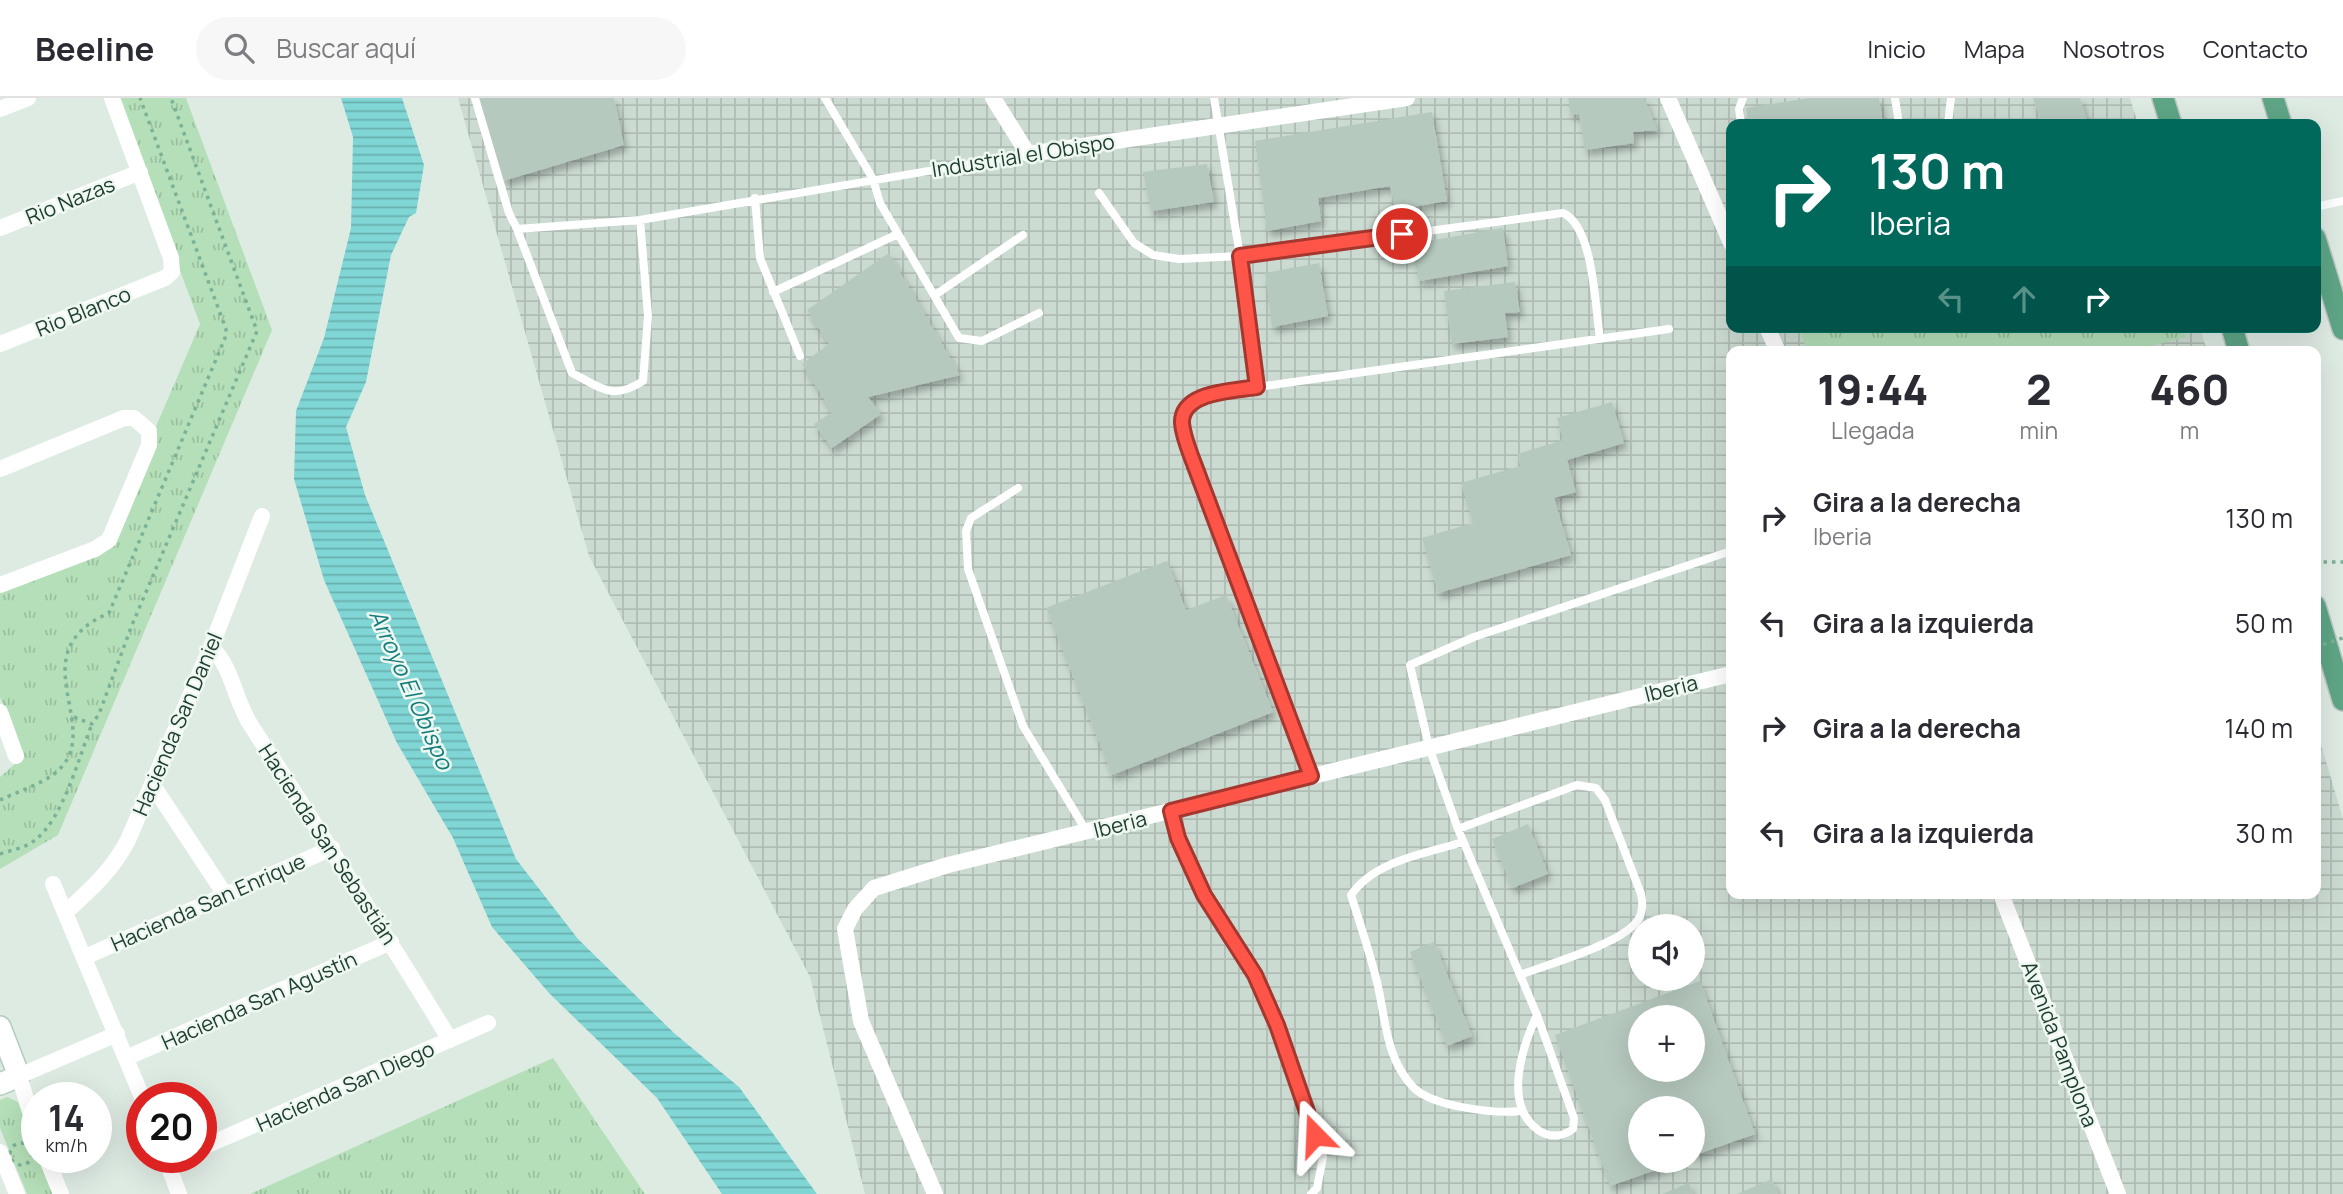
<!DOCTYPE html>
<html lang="es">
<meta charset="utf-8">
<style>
:root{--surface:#fff;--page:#f7f7f7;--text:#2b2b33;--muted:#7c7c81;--line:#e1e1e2}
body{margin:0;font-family:Manrope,sans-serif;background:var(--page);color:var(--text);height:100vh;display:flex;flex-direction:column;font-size:26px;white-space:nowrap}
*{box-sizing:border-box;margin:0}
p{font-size:23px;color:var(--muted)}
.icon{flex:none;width:38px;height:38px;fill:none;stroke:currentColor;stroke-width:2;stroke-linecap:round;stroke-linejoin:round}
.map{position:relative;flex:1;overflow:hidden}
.sheet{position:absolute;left:1726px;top:248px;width:595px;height:553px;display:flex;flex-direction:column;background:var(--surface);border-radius:14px;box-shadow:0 7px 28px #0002}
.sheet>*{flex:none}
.banner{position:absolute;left:1726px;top:21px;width:595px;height:214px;border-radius:14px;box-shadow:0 7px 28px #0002;background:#00695c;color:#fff;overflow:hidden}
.controls{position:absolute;left:1628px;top:816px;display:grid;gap:14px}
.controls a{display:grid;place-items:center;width:77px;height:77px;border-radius:50%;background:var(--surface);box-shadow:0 7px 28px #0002;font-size:35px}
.speed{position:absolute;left:21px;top:984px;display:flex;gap:14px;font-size:35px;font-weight:700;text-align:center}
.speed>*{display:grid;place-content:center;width:91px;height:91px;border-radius:50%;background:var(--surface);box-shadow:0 7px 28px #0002;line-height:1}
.speed small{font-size:18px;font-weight:400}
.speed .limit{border:10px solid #d22;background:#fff;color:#111}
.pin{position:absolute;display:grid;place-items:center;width:60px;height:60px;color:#fff;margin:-30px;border:4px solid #fff;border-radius:50%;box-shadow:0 2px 7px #0007}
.me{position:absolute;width:77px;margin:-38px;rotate:339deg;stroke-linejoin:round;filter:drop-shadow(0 0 5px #0008)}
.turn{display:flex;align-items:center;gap:24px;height:147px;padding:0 28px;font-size:32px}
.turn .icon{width:91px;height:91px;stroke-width:2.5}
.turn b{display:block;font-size:49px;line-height:60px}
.lanes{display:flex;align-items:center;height:66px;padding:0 28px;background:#0003;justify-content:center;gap:35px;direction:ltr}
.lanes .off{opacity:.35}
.eta{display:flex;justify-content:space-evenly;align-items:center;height:119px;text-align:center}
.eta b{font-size:42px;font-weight:800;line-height:49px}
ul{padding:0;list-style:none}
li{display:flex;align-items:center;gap:21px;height:105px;padding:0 28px}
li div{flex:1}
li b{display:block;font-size:26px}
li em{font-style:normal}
header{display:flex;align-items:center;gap:42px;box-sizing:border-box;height:98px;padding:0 35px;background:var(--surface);border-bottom:2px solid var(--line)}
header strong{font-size:33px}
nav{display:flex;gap:38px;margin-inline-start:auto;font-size:24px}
.search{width:490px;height:63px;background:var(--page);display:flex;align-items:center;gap:18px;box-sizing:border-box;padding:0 24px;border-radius:38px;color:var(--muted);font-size:26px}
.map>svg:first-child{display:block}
.industrial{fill:url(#industrial-grid);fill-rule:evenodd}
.grass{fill:url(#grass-tufts)}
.water{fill:url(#water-rules)}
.building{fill:#b6c9be;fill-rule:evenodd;filter:url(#shadow)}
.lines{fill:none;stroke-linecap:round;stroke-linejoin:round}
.secondary-casing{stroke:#b0ccbd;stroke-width:24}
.primary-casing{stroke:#c0c8c5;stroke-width:24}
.path{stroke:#7bb297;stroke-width:3.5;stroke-dasharray:3.5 5;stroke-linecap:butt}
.lane{stroke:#fff;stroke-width:8}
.street{stroke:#fff;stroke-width:16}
.secondary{stroke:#fff;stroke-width:21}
.primary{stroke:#5ea586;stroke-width:21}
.path-bridge{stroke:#7bb297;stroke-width:3.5;stroke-dasharray:3.5 5;stroke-linecap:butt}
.route-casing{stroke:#a6372f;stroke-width:18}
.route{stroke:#ff5548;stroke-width:12}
.labels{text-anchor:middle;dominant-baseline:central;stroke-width:5;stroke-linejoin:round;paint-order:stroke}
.street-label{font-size:21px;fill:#1e3c2f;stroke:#eef8f1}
.water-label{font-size:23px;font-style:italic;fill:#137d7d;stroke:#eef8f1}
</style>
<header>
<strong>Beeline</strong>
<div class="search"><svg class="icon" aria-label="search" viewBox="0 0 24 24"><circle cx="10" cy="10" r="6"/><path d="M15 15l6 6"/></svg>Buscar aquí</div>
<nav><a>Inicio</a><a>Mapa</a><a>Nosotros</a><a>Contacto</a></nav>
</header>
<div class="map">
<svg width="2343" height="1096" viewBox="0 0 2343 1096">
<defs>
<pattern id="industrial-grid" width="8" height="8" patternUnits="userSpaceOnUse" patternTransform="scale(1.75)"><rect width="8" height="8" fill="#ccdbd2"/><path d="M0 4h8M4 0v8" fill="none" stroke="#afbdb5"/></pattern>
<pattern id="grass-tufts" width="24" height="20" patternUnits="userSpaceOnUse" patternTransform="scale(1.75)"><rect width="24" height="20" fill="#b4dfb8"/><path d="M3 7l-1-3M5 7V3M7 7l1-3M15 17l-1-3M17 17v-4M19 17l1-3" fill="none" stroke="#9ac09e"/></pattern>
<pattern id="water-rules" width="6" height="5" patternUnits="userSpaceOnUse" patternTransform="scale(1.75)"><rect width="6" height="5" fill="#80d6d5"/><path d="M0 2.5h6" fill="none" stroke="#68afad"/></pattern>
<filter id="shadow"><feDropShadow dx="3.5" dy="6" stdDeviation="3.5" flood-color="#0004"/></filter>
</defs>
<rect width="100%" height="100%" fill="#deebe3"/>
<path class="industrial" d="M458 0H2130L2138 26H1731V229H2200L2207 254H1731V796H2315V626L2343 721V1096H865L810 879 589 458ZM1640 828H1692V880H1640ZM1640 919H1692V971H1640ZM1640 1010H1692V1062H1640Z"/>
<path class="grass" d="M115 0H186L272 232 58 737 0 771V679L23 659 0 599V487L106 445 200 226Z
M1798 229H2182L2186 239 2129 254H1808Z
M553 960 645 1096H250Z
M7 999 18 1004 53 1096H27L0 1030V1002Z"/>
<path class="water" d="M341 0H402L424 67 416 115 409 119 391 157 366 284 346 329 365 397 516 761 578 841 674 935 739 989 817 1096H722L657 1000 549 895 492 829 453 740 397 645 324 482 294 381 296 313 324 240 351 130 353 39Z"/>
<path class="building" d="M479 0H614L624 47 503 83Z
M1568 0H1644L1657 32 1633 34 1634 45 1585 52 1579 16 1571 17Z
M1809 0H1879L1883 26H1748L1746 10Z
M2033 0H2080L2088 26H2041Z
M1432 14 1447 103 1395 112 1390 88 1318 100 1321 123 1267 133 1255 43Z
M1207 66 1214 104 1151 113 1143 74Z
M1503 130 1508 168 1419 183 1411 146Z
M889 155 960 277 868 299 881 316 832 350 814 326 832 314 802 266 829 246 807 212Z
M1319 165 1328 218 1272 229 1265 175Z
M1515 184 1520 214 1505 215 1508 239 1452 246 1444 193Z
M1612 304 1624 345 1567 362 1576 394 1554 400 1571 457 1438 495 1422 440 1473 425 1461 385 1520 368 1517 356 1563 342 1557 320Z
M1167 463 1186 512 1226 497 1273 614 1112 677 1046 510Z
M1528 726 1548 776 1512 790 1492 741Z
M1434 844 1472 938 1447 948 1410 854Z
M1700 883 1755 1036 1692 1058V1010H1640V1062L1681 1063 1610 1088 1555 937ZM1640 919H1692V971H1640Z
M1772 1081 1778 1096H1737Z
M1689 1085 1693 1096H1662Z"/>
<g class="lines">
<defs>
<path id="secondary" d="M0 929 19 978 0 986"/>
<path id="primary" d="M2163 0 2171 26
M2273 0 2281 26
M2315 140 2343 231
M2232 229 2239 254
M2315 508 2343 602"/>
</defs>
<use href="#secondary" class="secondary-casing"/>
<use href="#primary" class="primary-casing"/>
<path class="path" d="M2315 464H2343
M74 619 92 626 99 616 132 527 257 233 171 0
M0 702C17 694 39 687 54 676 110 633 15 556 109 515L225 240 226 231 140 0
M0 756C11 752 26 750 35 742 63 721 79 659 92 626
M10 1056a11 11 0 1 1 22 0a11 11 0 1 1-22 0Z"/>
<path class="lane" d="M475 0 509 115 517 131 640 122 1028 56
M825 0 873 81 880 105 959 240 982 243 1039 215
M1214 0 1240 158 1257 289 1669 231
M1895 0 1899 26
M1741 26 1739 11 1743 0
M1948 26 1951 0
M1099 95 1134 145 1153 157 1179 161 1240 158 1563 115C1594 129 1595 209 1600 241
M755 100 760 160 800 258
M2315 109 2343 103
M517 131 572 275C602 290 612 303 643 283L648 218 640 122
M773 194 898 136
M935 197 1023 137
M1257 289C1231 293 1181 293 1183 329L1311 679
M1018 390 971 420 966 433 968 471 1023 628 1087 734
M1171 713 1178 740 1204 797 1255 877 1277 927 1323 1059 1317 1090 1311 1096
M1458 731 1577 687 1596 690 1605 702 1641 796C1643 805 1643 814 1638 822 1622 846 1548 866 1520 877
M1463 744C1425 756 1375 762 1351 797 1360 826 1370 855 1377 884 1386 921 1385 959 1413 989 1432 1009 1496 1016 1521 1013
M1537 917C1522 949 1503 1007 1538 1032 1549 1040 1563 1039 1573 1031L1574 1020 1537 917 1458 731 1429 649 1410 567 1474 539 1731 453"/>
<path class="street" d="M993 0 1028 56 1407 0
M1668 0 1731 145
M0 11 28 0
M0 130 140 74
M1767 229 1778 254
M0 246 165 180 172 174 171 160 112 0
M0 371 124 320H134L149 333V347L109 442 95 451 0 487
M211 549C234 571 234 603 252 629 319 733 386 836 450 942
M0 614 16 658
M152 686 224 795
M53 786 142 999
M2001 796 2118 1096
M65 815C90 792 112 773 128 742L211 549 262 418
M85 859 332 750
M126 960 391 844
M37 1036 19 978 117 936
M201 1050 488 925
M0 1054 17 1096
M46 1059 61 1096
M165 1059 179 1096
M935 1096 861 923 845 831 855 811 874 790 948 767 1731 576"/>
<use href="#secondary" class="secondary"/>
<use href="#primary" class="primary"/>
<path class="path-bridge" d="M2315 549 2343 540"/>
</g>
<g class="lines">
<defs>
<path id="route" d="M1315 1037 1277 927 1255 877 1204 797 1178 740 1171 713 1311 678 1193 363C1189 352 1183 338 1182 325 1181 293 1235 293 1257 289L1240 158 1402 136"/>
</defs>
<use href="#route" class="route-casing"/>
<use href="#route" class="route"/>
</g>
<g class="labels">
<g class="street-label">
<text transform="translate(1023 57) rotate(-9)">Industrial el Obispo</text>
<text transform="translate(70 102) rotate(-22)">Rio Nazas</text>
<text transform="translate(83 213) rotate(-22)">Rio Blanco</text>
<text transform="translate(1671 590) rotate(-14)">Iberia</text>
<text transform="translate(177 626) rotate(-67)">Hacienda San Daniel</text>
<text transform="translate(1120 726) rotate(-14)">Iberia</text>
<text transform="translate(328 746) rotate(57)">Hacienda San Sebastián</text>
<text transform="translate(208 804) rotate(-24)">Hacienda San Enrique</text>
<text transform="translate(259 902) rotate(-24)">Hacienda San Agustín</text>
<text transform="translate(2060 946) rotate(69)">Avenida Pamplona</text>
<text transform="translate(345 988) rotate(-24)">Hacienda San Diego</text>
</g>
<g class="water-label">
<text transform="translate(412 591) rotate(66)">Arroyo El Obispo</text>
</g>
</g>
</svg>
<div class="controls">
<a><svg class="icon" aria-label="sound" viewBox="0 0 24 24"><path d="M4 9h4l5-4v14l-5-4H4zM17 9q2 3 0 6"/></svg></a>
<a>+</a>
<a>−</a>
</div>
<div class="speed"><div>14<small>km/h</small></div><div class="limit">20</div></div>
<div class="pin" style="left:1402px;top:136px;background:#d93025"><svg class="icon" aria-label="arrive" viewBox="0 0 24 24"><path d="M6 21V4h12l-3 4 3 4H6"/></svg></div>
<svg class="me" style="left:1315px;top:1037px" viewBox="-20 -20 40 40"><path d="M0-17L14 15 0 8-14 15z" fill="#ff5548" stroke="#fff" stroke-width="4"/></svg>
<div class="banner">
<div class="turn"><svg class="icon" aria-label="right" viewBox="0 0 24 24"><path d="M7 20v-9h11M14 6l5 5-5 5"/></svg><div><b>130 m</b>Iberia</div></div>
<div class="lanes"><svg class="icon off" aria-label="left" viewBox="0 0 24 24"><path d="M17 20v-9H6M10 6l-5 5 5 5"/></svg><svg class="icon off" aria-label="ahead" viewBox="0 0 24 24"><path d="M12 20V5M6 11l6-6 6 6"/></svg><svg class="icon" aria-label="right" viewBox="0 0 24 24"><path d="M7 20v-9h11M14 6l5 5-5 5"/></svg></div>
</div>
<section class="sheet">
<div class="eta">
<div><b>19:44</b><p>Llegada</p></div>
<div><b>2</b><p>min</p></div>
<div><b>460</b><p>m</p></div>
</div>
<ul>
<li><svg class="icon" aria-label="right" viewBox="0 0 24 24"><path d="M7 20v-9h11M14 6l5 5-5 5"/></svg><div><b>Gira a la derecha</b><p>Iberia</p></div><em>130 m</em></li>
<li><svg class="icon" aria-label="left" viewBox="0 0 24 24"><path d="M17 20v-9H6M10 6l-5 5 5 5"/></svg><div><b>Gira a la izquierda</b></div><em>50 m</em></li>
<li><svg class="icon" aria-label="right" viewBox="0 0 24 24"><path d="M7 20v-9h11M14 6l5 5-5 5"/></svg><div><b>Gira a la derecha</b></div><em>140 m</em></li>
<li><svg class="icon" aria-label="left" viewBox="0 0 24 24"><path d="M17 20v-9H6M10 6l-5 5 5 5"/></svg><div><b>Gira a la izquierda</b></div><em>30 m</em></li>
</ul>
</section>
</div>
